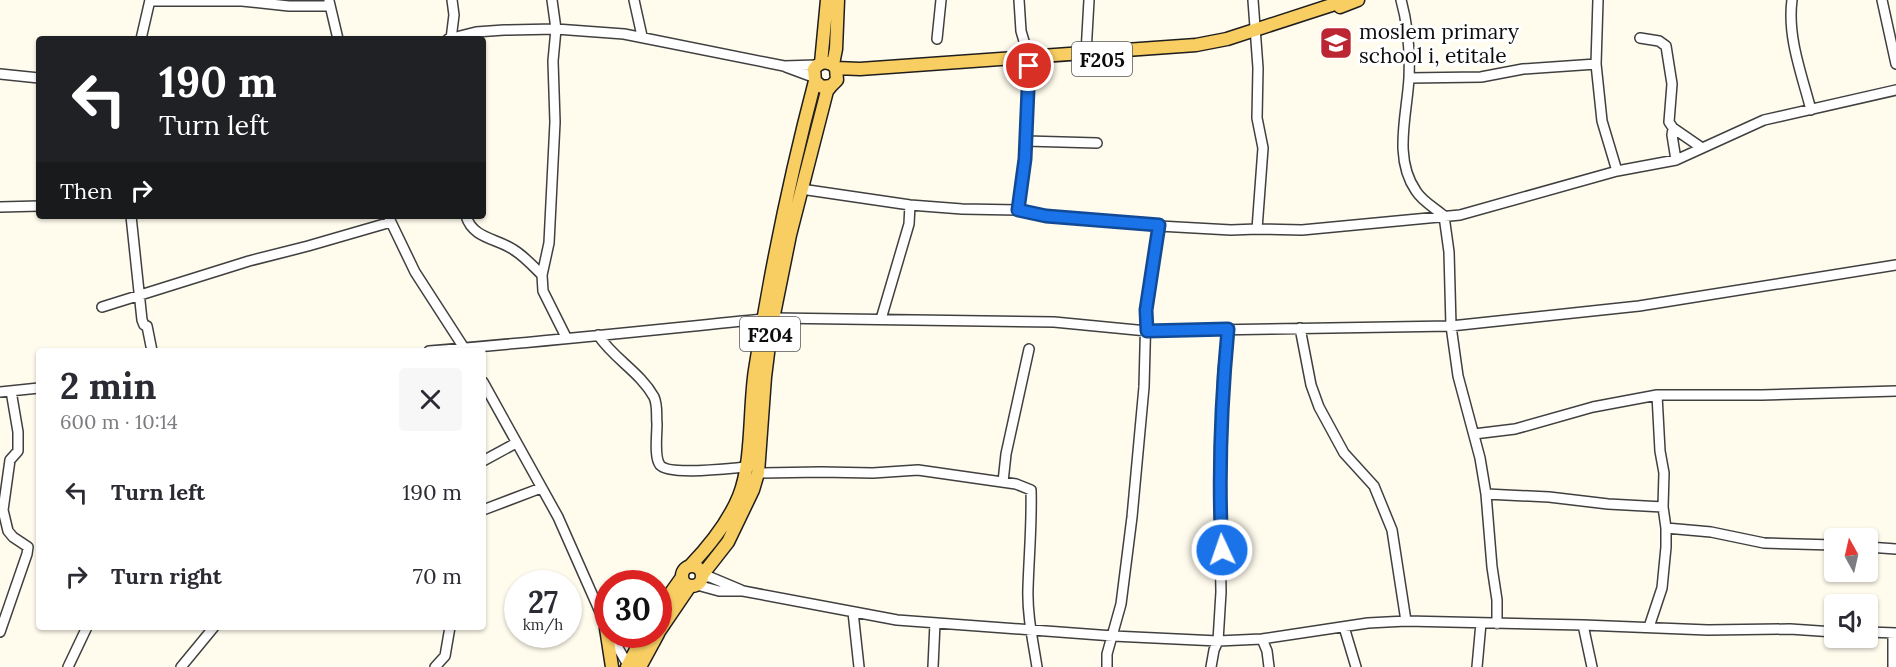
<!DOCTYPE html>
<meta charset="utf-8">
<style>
:root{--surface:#fff;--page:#f7f7f7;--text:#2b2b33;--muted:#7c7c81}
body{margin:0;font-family:Lora,serif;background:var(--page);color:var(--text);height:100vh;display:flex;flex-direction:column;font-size:22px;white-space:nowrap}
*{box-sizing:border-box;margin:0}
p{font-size:20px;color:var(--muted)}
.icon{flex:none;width:33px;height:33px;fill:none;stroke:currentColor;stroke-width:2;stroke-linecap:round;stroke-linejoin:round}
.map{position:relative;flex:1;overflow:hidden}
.details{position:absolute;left:36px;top:348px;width:450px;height:282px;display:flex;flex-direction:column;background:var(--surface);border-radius:6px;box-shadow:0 2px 4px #0004}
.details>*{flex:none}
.guide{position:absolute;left:36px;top:36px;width:450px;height:183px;border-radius:6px;box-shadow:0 2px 4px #0004;background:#202124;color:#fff;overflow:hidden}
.needle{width:39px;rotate:352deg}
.buttons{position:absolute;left:1824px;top:528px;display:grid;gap:12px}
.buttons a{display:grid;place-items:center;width:54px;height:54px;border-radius:6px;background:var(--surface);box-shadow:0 2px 4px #0004;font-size:30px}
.speed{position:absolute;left:504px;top:570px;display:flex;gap:12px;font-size:30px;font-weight:700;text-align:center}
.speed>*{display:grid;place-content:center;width:78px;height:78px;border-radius:50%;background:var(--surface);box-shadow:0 2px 4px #0004;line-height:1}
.speed small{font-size:15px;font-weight:400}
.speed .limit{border:9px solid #d22;background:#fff;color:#111}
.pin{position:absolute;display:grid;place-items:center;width:51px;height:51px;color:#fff;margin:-26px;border:3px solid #fff;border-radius:50%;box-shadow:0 2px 6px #0007}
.me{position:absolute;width:66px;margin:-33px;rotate:357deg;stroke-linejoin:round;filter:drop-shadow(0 0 4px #0008)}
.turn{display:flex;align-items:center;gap:21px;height:126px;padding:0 24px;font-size:27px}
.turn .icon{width:78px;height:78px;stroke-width:2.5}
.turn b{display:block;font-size:42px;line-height:51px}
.then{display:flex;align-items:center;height:57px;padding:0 24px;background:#0003;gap:12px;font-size:22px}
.round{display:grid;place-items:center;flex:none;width:63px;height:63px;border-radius:6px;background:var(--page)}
.overview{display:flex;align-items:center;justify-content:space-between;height:102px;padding:0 24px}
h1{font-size:36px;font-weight:800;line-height:45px}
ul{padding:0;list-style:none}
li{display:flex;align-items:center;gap:18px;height:84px;padding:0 24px}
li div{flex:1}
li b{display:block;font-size:22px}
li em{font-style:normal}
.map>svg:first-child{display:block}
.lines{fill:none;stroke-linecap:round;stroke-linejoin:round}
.minor-casing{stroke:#404040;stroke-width:12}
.major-casing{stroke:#1e1e1e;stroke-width:15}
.minor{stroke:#fff;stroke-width:9}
.major{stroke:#f8ce63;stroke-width:12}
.route-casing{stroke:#114b97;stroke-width:15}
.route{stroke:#1a73e8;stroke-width:10}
.labels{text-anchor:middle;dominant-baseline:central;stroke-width:6;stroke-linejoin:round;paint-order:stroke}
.shield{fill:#fff;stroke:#565656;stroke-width:1.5}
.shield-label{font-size:20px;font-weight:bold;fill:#0d0d0d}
.poi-label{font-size:21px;fill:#0d0d0d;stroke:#fff;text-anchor:start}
</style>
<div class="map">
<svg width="1896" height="667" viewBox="0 0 1896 667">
<rect width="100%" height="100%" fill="#fffbed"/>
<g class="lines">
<defs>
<path id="minor" d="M634 0 642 36
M1019 0 1021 31 1029 58
M1253 0 1258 68 1257 118 1263 148 1257 229
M1401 0C1408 25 1410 52 1409 78 1407 115 1393 158 1416 191 1422 201 1435 208 1444 216L1449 252 1451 326 1458 376 1480 458 1486 494 1492 567 1497 600V624
M1598 0 1596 64 1602 121 1617 171
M1792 0C1787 37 1802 75 1811 110
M1882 0 1896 64
M150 1H242L289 6H329
M329 1 338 39
M1640 38 1659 41 1666 46 1672 84 1669 122 1673 128 1702 148
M141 39 150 0
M448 39 476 32 504 30 556 29 624 34 784 66 817 65
M451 39 454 15 452 0
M937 39 941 0
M1086 53 1089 0
M786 67 813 77
M0 74 39 78
M1409 78 1481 77 1523 69 1596 64
M1673 128 1672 135 1676 160
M1026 141 1097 143
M801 189 910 205 962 209 1018 210 1046 216 1159 226 1231 230 1257 229 1302 230 1460 215 1617 171 1676 160 1764 120 1896 90
M0 207 39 206
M1018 210 1025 159 1030 66
M131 216 142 320 144 325 147 326 152 351
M466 216C473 239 497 238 514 250 524 256 533 266 542 275L543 291 566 337
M389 218 415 272 466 351
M542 275 549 243 555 122 553 61 556 29 552 0
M102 307 249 261 308 246 391 222
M774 318 1054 322 1147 331 1451 326 1639 306 1896 265
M881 319 909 224 910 205
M1300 328 1311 385 1319 407 1344 453 1374 486 1392 530 1406 621
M598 335C614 359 640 372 654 397 658 406 656 415 657 424 657 435 654 457 660 465 669 476 732 468 747 467
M429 351C540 342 652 330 763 319
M483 382 558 517 608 630
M0 392 39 388
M1474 434 1515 429 1593 407 1657 395H1762L1896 391
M483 461 516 443
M758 473 821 472 873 473 918 470 1016 484 1031 490C1032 523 1029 555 1028 588 1027 615 1033 641 1037 667
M1003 482 1006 454 1029 349
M1486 494 1549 497 1608 504 1663 507
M483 510 541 488
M1666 528 1711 532 1764 543 1834 545
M1868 547 1896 549
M703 577H710L741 590
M697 585 719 591H743L897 620 1113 636 1218 641 1262 639 1368 623 1406 621 1583 625 1708 630 1790 629 1834 632
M853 612 859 667
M1583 625 1592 667
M1344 627 1356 667
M1649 627 1662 588 1666 547V528L1663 507 1664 473 1660 451 1657 395
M0 632 27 554 28 547 13 537 8 531 3 510 10 460 18 451V432L11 391
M1868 632 1896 633
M1893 633V667
M610 634 628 665
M1262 639 1267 651 1269 667
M68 667 87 627
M181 667 214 627
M435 667 445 656 450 627
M933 667 935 623
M1107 667V654L1121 604 1132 517 1144 387 1146 310 1159 226
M1211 667 1214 650 1218 641 1221 592 1219 482 1223 373 1228 329
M1477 667 1481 623"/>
<path id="major" d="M1340 7 1358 0
M821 63 827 0
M833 64 836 49 838 0
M836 68 837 80 831 86 822 87 815 81 814 69C820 61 829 60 836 68L860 69 1196 45 1227 39 1347 0
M682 576a10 10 0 1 1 20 0a10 10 0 1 1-20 0Z
M690 566C710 545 728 523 739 496 753 461 749 408 755 370 770 273 790 176 815 81
M703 574 728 542 753 490 758 473 765 377 771 329 790 235 827 91 831 86
M658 611 682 577
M606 628 612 667
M658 633 690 586
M627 667 644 634
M640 667 658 634"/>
</defs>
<use href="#minor" class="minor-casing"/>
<use href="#major" class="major-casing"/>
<use href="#minor" class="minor"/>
<use href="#major" class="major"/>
</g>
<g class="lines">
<defs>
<path id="route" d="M1029 66 1025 159 1018 210 1046 216 1159 225 1146 310 1147 331 1228 329C1221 403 1218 476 1222 550"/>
</defs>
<use href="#route" class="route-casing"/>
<use href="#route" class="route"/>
</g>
<defs>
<symbol id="school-square" viewBox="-11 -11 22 22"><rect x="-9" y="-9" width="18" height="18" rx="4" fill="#bc2532" stroke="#fff"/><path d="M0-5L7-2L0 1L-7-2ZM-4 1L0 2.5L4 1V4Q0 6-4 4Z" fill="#fff"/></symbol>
</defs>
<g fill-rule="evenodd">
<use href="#school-square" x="1317" y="24" width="38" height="38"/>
</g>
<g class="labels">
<g class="shield">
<rect x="1072" y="42" width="60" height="34" rx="4.5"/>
<rect x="740" y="317" width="60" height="34" rx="4.5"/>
</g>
<g class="shield-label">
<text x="1102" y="59">F205</text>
<text x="770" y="334">F204</text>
</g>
<g class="poi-label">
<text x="1359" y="31">moslem primary<tspan x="1359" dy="24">school i, etitale</tspan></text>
</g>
</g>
</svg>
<div class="buttons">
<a><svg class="needle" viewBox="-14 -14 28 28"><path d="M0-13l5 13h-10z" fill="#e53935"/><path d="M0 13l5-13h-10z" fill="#7c7c81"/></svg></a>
<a><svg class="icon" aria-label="sound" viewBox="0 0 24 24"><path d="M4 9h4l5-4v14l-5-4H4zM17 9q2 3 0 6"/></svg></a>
</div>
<div class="speed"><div>27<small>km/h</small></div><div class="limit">30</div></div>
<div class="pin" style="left:1029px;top:66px;background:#d93025"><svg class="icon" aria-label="arrive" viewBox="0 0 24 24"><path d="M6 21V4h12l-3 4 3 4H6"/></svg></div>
<svg class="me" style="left:1222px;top:550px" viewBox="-20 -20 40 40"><circle r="17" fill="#1a73e8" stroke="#fff" stroke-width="3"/><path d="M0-11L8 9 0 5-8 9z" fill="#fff"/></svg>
<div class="guide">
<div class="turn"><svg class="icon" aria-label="left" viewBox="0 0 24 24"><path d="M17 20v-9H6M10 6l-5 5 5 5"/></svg><div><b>190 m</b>Turn left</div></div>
<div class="then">Then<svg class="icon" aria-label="right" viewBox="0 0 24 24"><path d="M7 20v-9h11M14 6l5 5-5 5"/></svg></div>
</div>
<section class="details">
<div class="overview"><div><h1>2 min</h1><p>600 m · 10:14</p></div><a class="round"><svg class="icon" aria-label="close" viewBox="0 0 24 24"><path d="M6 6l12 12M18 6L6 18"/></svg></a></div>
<ul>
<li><svg class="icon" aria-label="left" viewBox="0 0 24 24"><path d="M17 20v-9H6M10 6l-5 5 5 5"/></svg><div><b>Turn left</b></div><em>190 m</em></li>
<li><svg class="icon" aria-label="right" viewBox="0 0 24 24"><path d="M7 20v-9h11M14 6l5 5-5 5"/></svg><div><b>Turn right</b></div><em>70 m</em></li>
</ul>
</section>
</div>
